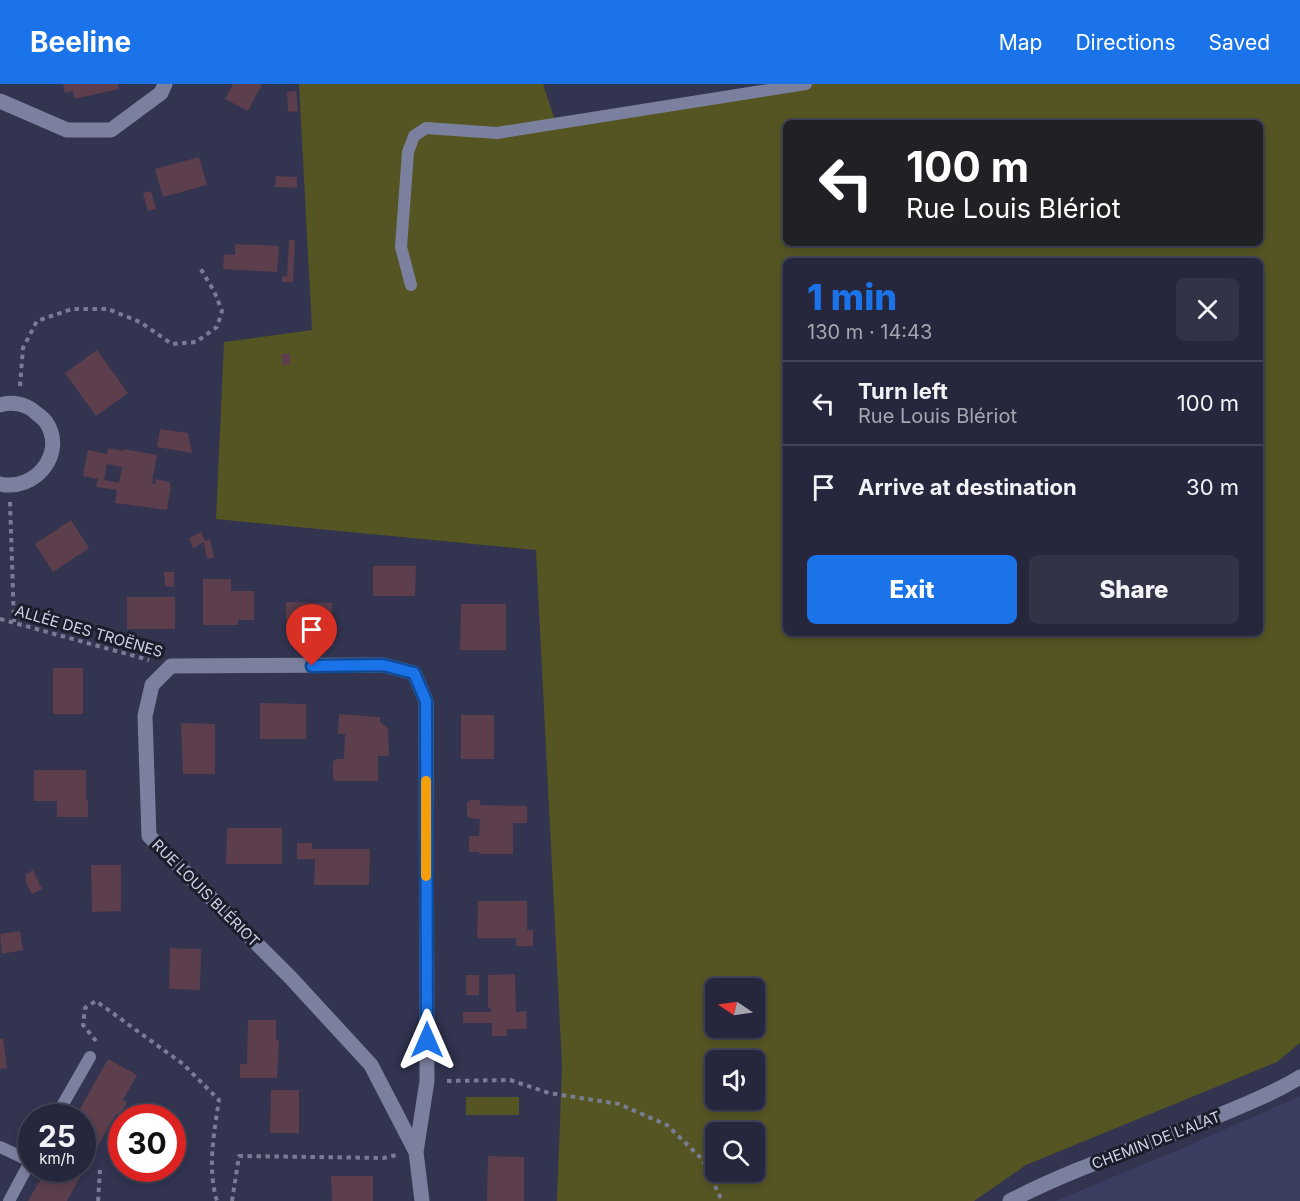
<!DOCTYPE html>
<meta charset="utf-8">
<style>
:root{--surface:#26273c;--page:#323347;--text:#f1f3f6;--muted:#a4a5af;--line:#424456;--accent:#1a73e8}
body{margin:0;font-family:Inter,sans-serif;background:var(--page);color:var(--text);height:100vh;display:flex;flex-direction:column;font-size:22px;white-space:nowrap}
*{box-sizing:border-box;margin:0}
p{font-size:20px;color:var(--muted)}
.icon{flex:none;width:33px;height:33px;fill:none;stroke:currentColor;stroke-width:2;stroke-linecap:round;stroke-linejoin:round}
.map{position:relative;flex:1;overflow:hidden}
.side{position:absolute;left:783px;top:174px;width:480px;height:378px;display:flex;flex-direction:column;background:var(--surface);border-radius:9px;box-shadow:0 3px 9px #0003,0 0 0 2px var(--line)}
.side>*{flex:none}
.guide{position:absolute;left:783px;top:36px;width:480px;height:126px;border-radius:9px;box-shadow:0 3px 9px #0003,0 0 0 2px var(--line);background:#202124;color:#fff;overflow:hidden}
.needle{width:39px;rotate:283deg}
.buttons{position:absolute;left:705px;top:894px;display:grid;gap:12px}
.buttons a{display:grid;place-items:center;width:60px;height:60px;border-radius:9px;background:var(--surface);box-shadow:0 3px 9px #0003,0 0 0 2px var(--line);font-size:30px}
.speed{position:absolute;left:18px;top:1020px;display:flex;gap:12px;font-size:30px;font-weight:700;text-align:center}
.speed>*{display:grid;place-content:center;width:78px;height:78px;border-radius:50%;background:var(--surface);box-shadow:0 3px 9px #0003,0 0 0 2px var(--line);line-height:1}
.speed small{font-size:15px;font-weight:400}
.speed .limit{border:9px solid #d22;background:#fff;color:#111}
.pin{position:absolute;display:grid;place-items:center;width:51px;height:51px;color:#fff;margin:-62px -26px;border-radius:50% 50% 50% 0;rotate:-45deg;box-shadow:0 0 6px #0007}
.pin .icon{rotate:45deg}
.me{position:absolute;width:66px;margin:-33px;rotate:0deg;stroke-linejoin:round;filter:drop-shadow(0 0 4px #0008)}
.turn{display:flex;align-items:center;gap:21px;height:126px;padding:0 24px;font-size:27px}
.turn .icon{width:78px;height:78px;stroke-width:2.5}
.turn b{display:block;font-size:42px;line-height:51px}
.round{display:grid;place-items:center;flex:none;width:63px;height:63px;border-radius:9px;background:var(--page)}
.head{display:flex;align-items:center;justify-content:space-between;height:102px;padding:0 24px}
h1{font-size:36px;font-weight:800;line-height:45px;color:var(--accent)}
.cta{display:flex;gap:12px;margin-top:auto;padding:12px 24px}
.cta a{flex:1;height:69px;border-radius:9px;background:var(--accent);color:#fff;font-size:24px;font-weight:800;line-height:69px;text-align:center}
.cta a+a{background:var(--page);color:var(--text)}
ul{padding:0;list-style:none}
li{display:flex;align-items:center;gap:18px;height:84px;padding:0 24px;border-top:2px solid var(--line)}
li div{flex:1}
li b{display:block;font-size:22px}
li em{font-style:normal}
header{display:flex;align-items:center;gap:36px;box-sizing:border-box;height:84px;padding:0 30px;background:var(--accent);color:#fff}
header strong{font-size:28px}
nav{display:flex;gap:33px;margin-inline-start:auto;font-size:21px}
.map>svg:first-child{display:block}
.built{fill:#3a3d5f}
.green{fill:#545522;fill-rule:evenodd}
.building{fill:#5c3e4d;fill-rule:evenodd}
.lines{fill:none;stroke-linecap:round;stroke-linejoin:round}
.path{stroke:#7a7c94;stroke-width:4;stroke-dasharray:4.5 4.5;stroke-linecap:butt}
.lane{stroke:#7c809f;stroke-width:12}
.street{stroke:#7c809f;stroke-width:15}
.route-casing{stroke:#114b97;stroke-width:15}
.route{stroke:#1a73e8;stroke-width:10}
.slow{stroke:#f59e0b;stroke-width:10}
.labels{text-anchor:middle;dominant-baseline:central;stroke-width:6;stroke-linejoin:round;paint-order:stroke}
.street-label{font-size:15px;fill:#d0d2e4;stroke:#1c1d2a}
</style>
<header>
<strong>Beeline</strong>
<nav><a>Map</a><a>Directions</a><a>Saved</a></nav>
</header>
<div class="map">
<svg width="1300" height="1117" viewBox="0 0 1300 1117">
<rect width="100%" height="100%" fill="#323450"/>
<path class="built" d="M1300 1012V1117H1055L1176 1067Z"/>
<path class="green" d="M299 0H543L557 42 775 0H1300V959L1277 978 1026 1081 974 1117H557L562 982 536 466 216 435 224 258 312 246ZM786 39H1260V159H786ZM786 177H1260V549H786ZM716 904H754V944H716ZM716 976H754V1016H716ZM716 1048H754V1088H716Z
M466 1013H519V1031H466Z"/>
<path class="building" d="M63 0H118L119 5 74 15 73 7 65 9Z
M233 0H262L248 27 225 15Z
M296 7 298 27 288 28 287 8Z
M199 73 207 101 163 113 155 85Z
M276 92 297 93V104L275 103Z
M151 107 156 125 148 127 143 109Z
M289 156H295L293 198H282V192L287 193Z
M235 160 279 162 277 188 223 185 224 170 235 171Z
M97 266 128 309 96 332 65 289Z
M282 270H290V281H282Z
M160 345 188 349 192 369 157 363Z
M108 364 123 367 124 365 157 371 152 399 155 400 156 395 170 398V402H171L167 426 115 419 117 406 96 403 98 395 83 392 88 366 107 370ZM107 380 122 383 119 399 104 396Z
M71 436 89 464 53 488 35 460Z
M201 448 205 457 210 455 214 474 207 475 204 458 193 464 189 454Z
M373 482H416L415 512H373Z
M164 488H174V503L165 502Z
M203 495H231V507H254V536H238V541H203Z
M127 513H175V545H127Z
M286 518 332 519 331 550H286Z
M461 520H506V566H460Z
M53 584H83V630H53Z
M260 619 306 620V655H260Z
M339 630 380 633V638L388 644 389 672H378V697H335L333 694V678L336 675H344L345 650H338Z
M461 631H494V675H461Z
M181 639 215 640V690H183Z
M34 686H86V716H88V733H57V717H34Z
M471 716H480V721L527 722V739H513V770H479V768H469V752H479L480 735 470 734 467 732V719Z
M227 744H282V780H226Z
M297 759H312V765H370L369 801H314L315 775H297Z
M91 781H121V827L92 828Z
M33 786 42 805 32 810 26 799V790Z
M478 817H527V846H533V862H516V854H477Z
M20 847 23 866 2 870 0 850Z
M170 864 201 865 200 906 169 905Z
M515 890 516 928 526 927 527 945H507V952H492V939H463V928H491V923L488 924V891Z
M466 891H479V911H466Z
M248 936H276V956H279L277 994H240V980H247Z
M3 954 7 984 0 985V955Z
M108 975 137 991 123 1016 127 1018 120 1032 116 1030 93 1071 96 1073 89 1086 85 1084 67 1117H28L47 1084H82V1034H75Z
M271 1006H299V1049H270Z
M488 1072 524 1073V1117H487Z
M331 1092H373V1117H332Z"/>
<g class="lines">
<path class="path" d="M20 302 23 264 37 237 72 225H108L140 238 172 260 196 258 217 243 222 227 214 207 199 182
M10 418 14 538
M0 535 149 576
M96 957 83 941 85 924 96 917 183 980 219 1016C214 1049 207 1084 217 1117
M447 997 510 996 549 1009 619 1020 667 1041 703 1076 722 1117
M98 1117 100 1086
M232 1117 239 1072 383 1074 397 1071"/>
<path class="lane" d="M411 201 401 163 408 68 414 52 426 44 497 49 806 0
M55 1034 90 973
M0 1063 30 1077
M9 1117 32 1074"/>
<path class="street" d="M0 17 67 46H111L161 9 165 0
M0 321C12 317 26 320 35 328 38 331 43 334 46 338 67 369 35 408 0 400
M416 1068 371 981 290 893 149 752 145 632 152 601 171 582 383 581 414 589 426 617 427 997 416 1068 422 1117
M1010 1117C1075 1083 1146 1061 1213 1034 1243 1021 1273 1010 1300 993"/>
</g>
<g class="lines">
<defs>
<path id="route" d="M312 582 383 581 414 589 426 617 427 956"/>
</defs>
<use href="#route" class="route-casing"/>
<use href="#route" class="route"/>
<path class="slow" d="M426 697V792"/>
</g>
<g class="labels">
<g class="street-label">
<text transform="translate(89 547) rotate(16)">ALLÉE DES TROËNES</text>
<text transform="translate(206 809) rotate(45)">RUE LOUIS BLÉRIOT</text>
<text transform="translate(1156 1056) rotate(-21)">CHEMIN DE L'ALAT</text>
</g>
</g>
</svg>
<div class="buttons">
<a><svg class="needle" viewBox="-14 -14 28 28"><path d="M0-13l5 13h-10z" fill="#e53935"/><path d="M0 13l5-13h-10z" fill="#a4a5af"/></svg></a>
<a><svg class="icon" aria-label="sound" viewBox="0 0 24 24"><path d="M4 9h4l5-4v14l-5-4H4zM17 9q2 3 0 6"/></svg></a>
<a><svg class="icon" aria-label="search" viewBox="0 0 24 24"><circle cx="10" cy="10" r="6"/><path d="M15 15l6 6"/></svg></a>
</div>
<div class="speed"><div>25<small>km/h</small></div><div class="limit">30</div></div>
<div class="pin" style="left:312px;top:582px;background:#d93025"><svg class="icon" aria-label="arrive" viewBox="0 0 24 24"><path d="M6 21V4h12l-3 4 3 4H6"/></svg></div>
<svg class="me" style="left:427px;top:956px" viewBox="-20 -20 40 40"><path d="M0-17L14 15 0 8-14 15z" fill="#1a73e8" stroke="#fff" stroke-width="4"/></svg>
<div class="guide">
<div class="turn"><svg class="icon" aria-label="left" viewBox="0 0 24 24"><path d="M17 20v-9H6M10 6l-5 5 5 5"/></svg><div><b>100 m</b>Rue Louis Blériot</div></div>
</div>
<section class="side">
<div class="head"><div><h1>1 min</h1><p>130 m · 14:43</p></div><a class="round"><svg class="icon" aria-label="close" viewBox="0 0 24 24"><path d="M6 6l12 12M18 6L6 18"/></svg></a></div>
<ul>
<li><svg class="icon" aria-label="left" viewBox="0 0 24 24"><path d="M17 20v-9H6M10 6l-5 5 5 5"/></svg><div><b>Turn left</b><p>Rue Louis Blériot</p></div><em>100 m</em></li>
<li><svg class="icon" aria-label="arrive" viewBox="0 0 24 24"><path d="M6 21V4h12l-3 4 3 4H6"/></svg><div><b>Arrive at destination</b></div><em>30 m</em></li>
</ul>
<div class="cta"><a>Exit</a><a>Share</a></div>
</section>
</div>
